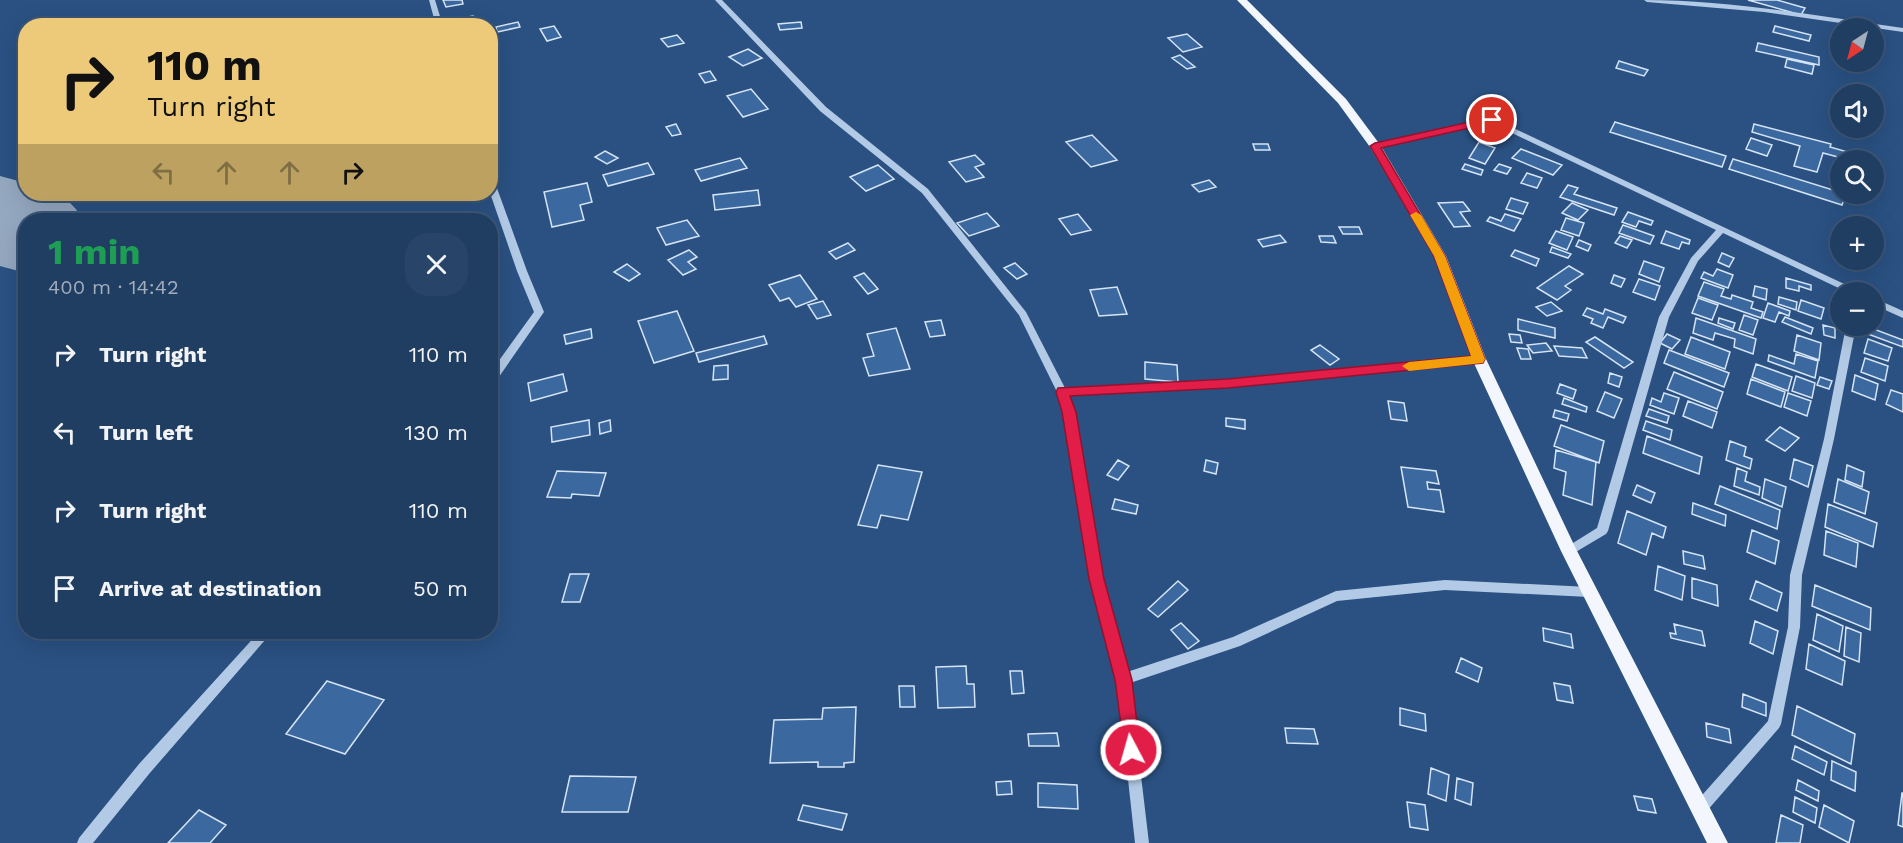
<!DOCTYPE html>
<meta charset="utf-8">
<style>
:root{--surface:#203d62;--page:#284468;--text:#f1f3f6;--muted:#a2aebe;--line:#3d5677}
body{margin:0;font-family:"Work Sans",sans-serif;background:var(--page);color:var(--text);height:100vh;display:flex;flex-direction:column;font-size:22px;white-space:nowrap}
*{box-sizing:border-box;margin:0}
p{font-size:20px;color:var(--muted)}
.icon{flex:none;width:33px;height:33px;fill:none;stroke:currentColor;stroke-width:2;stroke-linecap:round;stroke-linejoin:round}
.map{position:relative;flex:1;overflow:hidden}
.sheet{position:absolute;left:18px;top:213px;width:480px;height:426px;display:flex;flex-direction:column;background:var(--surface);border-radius:24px;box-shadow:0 6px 24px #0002,0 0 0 2px var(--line)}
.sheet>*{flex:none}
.hud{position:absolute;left:18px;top:18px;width:480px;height:183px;border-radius:24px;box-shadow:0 6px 24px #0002,0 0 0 2px var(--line);background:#ecca7a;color:#111;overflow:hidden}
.needle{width:39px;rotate:216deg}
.tools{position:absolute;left:1830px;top:18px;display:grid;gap:12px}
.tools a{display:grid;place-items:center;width:54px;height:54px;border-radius:50%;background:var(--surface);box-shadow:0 6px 24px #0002,0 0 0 2px var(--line);font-size:30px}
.pin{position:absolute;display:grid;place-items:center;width:51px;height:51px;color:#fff;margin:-26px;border:3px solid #fff;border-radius:50%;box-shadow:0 2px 6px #0007}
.me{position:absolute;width:66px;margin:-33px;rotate:354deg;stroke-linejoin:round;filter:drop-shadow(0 0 4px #0008)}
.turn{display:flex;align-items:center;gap:21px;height:126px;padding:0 30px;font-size:27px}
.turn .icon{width:78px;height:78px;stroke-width:2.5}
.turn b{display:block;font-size:42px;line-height:51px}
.lanes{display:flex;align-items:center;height:57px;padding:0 30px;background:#0003;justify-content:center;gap:30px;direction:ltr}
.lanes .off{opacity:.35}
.round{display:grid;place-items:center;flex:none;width:63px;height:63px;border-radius:24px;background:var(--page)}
.headline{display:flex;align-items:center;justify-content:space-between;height:102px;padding:0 30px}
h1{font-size:36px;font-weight:700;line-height:45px;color:#1e9e55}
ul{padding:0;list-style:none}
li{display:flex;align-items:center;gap:18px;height:78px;padding:0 30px}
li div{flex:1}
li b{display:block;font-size:22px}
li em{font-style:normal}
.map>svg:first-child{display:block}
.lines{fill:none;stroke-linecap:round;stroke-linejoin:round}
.runway{fill:#94a8c0;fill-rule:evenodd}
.building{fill:#3b689e;stroke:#d5e4f5;stroke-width:1.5}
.minor{fill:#b2cae6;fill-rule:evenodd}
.major{fill:#f3f7fd;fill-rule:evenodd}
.route{fill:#e11d48;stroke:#92132f;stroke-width:1.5}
.slow{fill:#f59e0b}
</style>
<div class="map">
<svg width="1903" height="843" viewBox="0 0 1903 843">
<rect width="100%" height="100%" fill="#2a5182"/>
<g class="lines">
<path class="runway" d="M0 176 26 183V194C58 194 65 192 84 220H26V273L0 266Z"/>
</g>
<path class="building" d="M443 0H462L463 4 446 7Z
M1748 0H1777L1805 8 1801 15Z
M473 16 475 26H456L455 19Z
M518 22 520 27 497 32 496 27Z
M801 22 802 28 780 30 778 24Z
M554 26 561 37 547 41 540 29Z
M1775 26 1811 35 1809 41 1773 32Z
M1187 34 1202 47 1183 52 1168 38Z
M677 35 684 43 668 47 661 39Z
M1758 43 1819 57V65L1756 51Z
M748 49 762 58 743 66 729 57Z
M1180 55 1195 67 1187 69 1172 58Z
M1787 59 1814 65 1812 74 1785 67Z
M1619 61 1648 70 1644 76 1616 68Z
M710 71 716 80 705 83 699 74Z
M751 89 768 109 743 117 727 96Z
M1615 122 1726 156 1722 167 1610 132Z
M676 124 681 134 672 136 666 127Z
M1754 124 1831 144 1830 147 1879 161 1877 169 1874 168V160H1849L1823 153 1817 172 1794 166 1800 146 1752 132Z
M1485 127 1493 132 1485 137 1476 132Z
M1092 135 1117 160 1091 167 1066 142Z
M1751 138 1772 145 1767 156 1746 149Z
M1479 142 1495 148 1485 164 1469 158Z
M1253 144H1268L1270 150H1255Z
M1521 149 1562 165 1553 175 1512 158Z
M605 151 618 158 607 164 595 157Z
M975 155 984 164 975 167 984 177 966 182 949 162Z
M740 158 747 168 701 181 695 170Z
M1733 159 1846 194 1842 205 1729 169Z
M648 163 654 174 608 186 603 175Z
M1465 164 1483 170 1481 175 1462 169Z
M1499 164 1511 168 1507 174 1494 170Z
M878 165 894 179 866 191 850 177Z
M1527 173 1542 178 1537 188 1521 183Z
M1209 180 1216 187 1199 192 1192 185Z
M587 183 592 202 580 205 584 220 552 227 544 192Z
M1568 185 1578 188 1574 194 1617 208 1614 215 1560 197Z
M758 190 760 205 715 210 713 195Z
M1511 198 1528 203 1523 214 1506 209Z
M1463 202 1470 211 1460 212 1470 226 1454 227 1438 203Z
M1572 203 1588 210 1578 220 1562 213Z
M1628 212 1653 221 1651 225 1639 221 1636 227 1622 222Z
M987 213 999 226 969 236 957 223Z
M1078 214 1091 230 1071 235 1059 219Z
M1505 214 1521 219 1514 231 1487 221 1490 217 1501 221Z
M1566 218 1584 223 1579 236 1561 230Z
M687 220 699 236 666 245 657 228Z
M1623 225 1654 236 1650 244 1619 233Z
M1339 227H1359L1362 234H1343Z
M1556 231 1573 237 1567 250 1549 243Z
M1666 231 1690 240 1689 244 1682 242 1679 249 1661 243Z
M1280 235 1286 242 1263 247 1258 240Z
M1319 236H1333L1336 243 1321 242Z
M1620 236 1632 240 1627 248 1615 243Z
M1579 240 1591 245 1588 251 1576 246Z
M848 243 855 250 836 259 829 252Z
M1552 247 1571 254 1568 258 1550 252Z
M689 250 697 257 688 262 696 269 683 275 668 260Z
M1515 250 1539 259 1536 266 1511 256Z
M1722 253 1734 258 1729 267 1718 262Z
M1644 261 1664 268 1659 282 1639 274Z
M1015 263 1027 274 1017 279 1004 268Z
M627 264 640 274 629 281 614 272Z
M1569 266 1583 274 1565 286 1571 290 1557 300 1537 288Z
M1717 269 1733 275 1728 288 1701 278 1704 272 1713 276Z
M864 273 878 289 868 294 854 277Z
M800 275 817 299 796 307 789 298 780 301 769 285Z
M1614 275 1625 279 1621 287 1611 283Z
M1786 278 1811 285V290L1799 286V291L1786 288Z
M1639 279 1660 286 1655 300 1633 292Z
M1704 282 1724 289 1721 296 1731 299 1732 295 1753 302 1751 308 1763 312 1761 318 1698 296Z
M1755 286 1767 289 1766 300 1753 296Z
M1117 287 1127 314 1099 316 1090 290Z
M1779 297 1797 302 1796 310 1778 304Z
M1698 298 1718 305 1712 320 1692 313Z
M1801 300 1824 308 1821 319 1798 311Z
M823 301 831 315 817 319 808 305Z
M1551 302 1562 311 1547 316 1536 307Z
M1768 303 1790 311 1789 316 1779 312 1775 322 1763 318Z
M1587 308 1603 314 1605 309 1626 317 1623 323 1608 317 1603 328 1591 323 1593 319 1583 315Z
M677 311 694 351 654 363 638 321Z
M1744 315 1758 320 1753 335 1739 330Z
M1785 317 1813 328 1811 334 1782 322Z
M1696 318 1756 339 1753 354 1734 347 1735 339 1715 333 1713 340 1693 333Z
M1719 318 1735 323 1733 329 1718 323Z
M1518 319 1555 328V338L1518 330Z
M941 320 945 335 930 337 925 322Z
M1823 325 1835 328V338L1824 335Z
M896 328 910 369 869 376 863 358 874 356 867 334Z
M1871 328 1903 340V347L1868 334Z
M591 329 592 338 566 344 564 335Z
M1509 334 1520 335 1522 343 1511 342Z
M1667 334 1680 340 1672 349 1660 343Z
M1797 335 1821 343 1819 360 1794 351Z
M764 336 767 344 699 362 696 353Z
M1595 337 1633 362 1624 368 1586 342Z
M1691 337 1730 352 1725 369 1685 354Z
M1868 339 1892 348 1888 361 1864 353Z
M1546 343 1552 351 1533 353 1527 345Z
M1320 345 1339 359 1330 365 1311 350Z
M1554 346 1582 348 1587 358 1559 356Z
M1517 348 1528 349 1531 359H1521Z
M1669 350 1729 373 1724 387 1664 363Z
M1796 354 1818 361 1815 378 1768 361 1769 355 1794 364Z
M1865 358 1888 366 1885 381 1861 372Z
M1145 362 1177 365 1178 382 1145 379Z
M1756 364 1792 377 1788 391 1752 377Z
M728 365V379L713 380 714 366Z
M1674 372 1723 392 1717 409 1667 389Z
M1610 373 1622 377 1619 387 1608 383Z
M563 374 567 391 531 401 528 383Z
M1855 375 1878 384 1875 400 1852 391Z
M1796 376 1815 383 1812 398 1792 391Z
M1820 377 1832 381 1829 389 1817 385Z
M1751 379 1785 392 1781 407 1747 394Z
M1560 384 1576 390 1573 399 1557 393Z
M1891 390 1903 394V412L1886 404Z
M1605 392 1622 399 1614 418 1597 411Z
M1664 393 1679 398 1674 414 1650 405 1652 398 1661 402Z
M1788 393 1811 401 1807 416 1784 407Z
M1564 398 1587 407 1586 412 1562 404Z
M1388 401 1404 403 1407 421 1391 419Z
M1688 401 1717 412 1712 428 1683 416Z
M1649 409 1669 416 1667 423 1646 416Z
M1555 410 1569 414 1567 421 1553 417Z
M1226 418 1245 420V429L1226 426Z
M589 420 590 435 552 442 551 427Z
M610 420 611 431 600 434 599 423Z
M1646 421 1672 430 1670 440 1643 430Z
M1561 425 1604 441 1599 463 1554 446Z
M1780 427 1799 438 1785 451 1766 440Z
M1647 436 1702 457 1699 474 1643 453Z
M1730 441 1746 447 1744 456 1752 459 1750 469 1726 460Z
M1556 450 1596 462 1592 505 1563 495 1566 472 1554 468Z
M1794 459 1813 466 1808 487 1790 479Z
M1118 460 1129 466 1118 480 1107 475Z
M1206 460 1218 463 1216 474 1204 471Z
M878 465 922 472 908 520 881 515 877 528 858 525Z
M1847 465 1864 472 1862 487 1845 480Z
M1401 467 1436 471 1439 484 1427 482 1428 489 1440 490 1444 512 1408 507Z
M1737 468 1747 472 1745 481 1760 487 1759 495 1734 486Z
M557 471 606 473 599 496 572 494 571 498 547 497Z
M1765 479 1786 487 1782 507 1762 498Z
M1838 479 1869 492 1865 514 1834 502Z
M1637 485 1655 493 1651 503 1633 495Z
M1720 486 1780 510 1777 529 1715 504Z
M1115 499 1138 505 1136 514 1112 509Z
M1693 503 1726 515 1725 526 1692 514Z
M1828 504 1877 523 1873 547 1825 527Z
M1627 511 1666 527 1663 538 1652 533 1646 555 1618 543Z
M1752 530 1779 541 1775 564 1747 552Z
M1826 531 1858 543 1856 567 1824 555Z
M1683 551 1703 556 1705 569 1684 564Z
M1658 566 1685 576 1682 600 1655 590Z
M570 574H589L580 602H562Z
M1692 578 1717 585 1718 606 1692 598Z
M1178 581 1188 590 1158 617 1148 609Z
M1756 581 1782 593 1777 611 1750 599Z
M1815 585 1871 608 1870 630 1812 606Z
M1817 614 1843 626 1839 652 1813 640Z
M1755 621 1778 631 1773 654 1750 643Z
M1181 623 1199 641 1188 649 1171 630Z
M1674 624 1702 631 1705 646 1671 638 1670 633 1676 634Z
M1846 627 1861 633 1859 662 1844 656Z
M1543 628 1571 634 1573 648 1544 641Z
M1809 644 1845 661 1842 685 1806 669Z
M1461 658 1482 668 1478 682 1456 672Z
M966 666 967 684H974L975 707 938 708 936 667Z
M1010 671H1022L1024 693 1012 694Z
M327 681 384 700 345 754 286 734Z
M1554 683 1570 686 1573 703 1557 700Z
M899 686H914L915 707H900Z
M1743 694 1766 703V716L1742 707Z
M1797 706 1855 734 1851 764 1792 735Z
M856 707 854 762 844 763V767H818V762L770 763 774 720 822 719 823 708Z
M1400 708 1425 714 1426 731 1400 725Z
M1706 723 1729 729 1731 743 1707 737Z
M1285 728 1314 729 1318 744 1287 743Z
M1057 733 1059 746H1029L1028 734Z
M1795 746 1827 762 1824 775 1792 759Z
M1832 761 1856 772 1855 791 1831 780Z
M1431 768 1449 775 1446 801 1428 794Z
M570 776 636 777 628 812H562Z
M1457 778 1473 783 1471 805 1455 799Z
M1798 780 1819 791 1818 801 1796 790Z
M1011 781 1012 794 997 795 996 782Z
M1038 783 1077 785 1078 809 1038 807Z
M1902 793H1903V827L1898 825Z
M1634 796 1652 799 1656 813 1638 810Z
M1795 797 1817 808 1815 823 1793 812Z
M1407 802 1425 805 1428 830 1410 827Z
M803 805 847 814 842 830 798 820Z
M1824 805 1854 821 1849 843 1819 827Z
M199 810 226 825 210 843H168Z
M1781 815 1803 825 1800 843H1776Z"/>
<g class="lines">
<path class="minor" d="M429 0H435L443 26H436Z
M715 0H722L826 107 928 189 1026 312 1065 388 1228 379 1479 356 1483 357 1484 359 1483 361 1479 362 1228 387 1068 395 1074 412 1103 579 1127 672 1233 637 1336 591 1445 580 1589 587 1593 588 1595 592 1593 596 1589 597 1445 590 1337 601 1240 646 1130 683 1149 843H1135L1117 679 1091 579 1064 412 1057 392 1019 315 922 193 820 111Z
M1644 0C1731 0 1817 16 1903 28V32L1764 12 1647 2Z
M1492 118 1857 290 1859 292H1847L1723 233 1698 261 1669 317 1608 531 1606 534 1569 556 1565 554 1563 551 1565 548 1597 528 1659 317 1691 258 1716 230 1491 123 1375 148 1371 146 1375 144Z
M490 178 494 180 527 271 544 312 494 384H490V373L534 312 517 271 490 193Z
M1874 298 1903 311V318L1874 305Z
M1846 326H1856L1834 439 1802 575 1800 627 1781 724 1779 728 1706 812 1701 814 1696 812 1694 807 1696 802 1768 721 1788 627 1790 575 1824 439Z
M259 632H272L149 774 93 843H77L79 838 139 764Z"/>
<path class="major" d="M1237 0H1247L1346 99 1381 146 1446 256 1486 359 1576 549 1728 843H1707L1561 551 1472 359 1434 256 1370 147 1338 103Z"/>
</g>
<path class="route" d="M1492 117 1497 120 1496 122 1381 148 1445 256 1485 359 1483 363 1228 388 1070 396 1076 412 1104 579 1132 680 1140 750 1137 755 1131 758 1125 755 1115 680 1089 579 1062 412 1056 392 1058 388 1228 379 1471 356 1434 256 1370 146 1375 143Z"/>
<path class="slow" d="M1416 212 1421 215 1445 256 1485 359 1483 363 1409 371 1402 366 1409 362 1471 356 1434 256 1410 215Z"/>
</svg>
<div class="tools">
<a><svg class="needle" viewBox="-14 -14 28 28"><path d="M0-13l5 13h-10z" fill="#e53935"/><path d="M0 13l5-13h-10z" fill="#a2aebe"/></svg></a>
<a><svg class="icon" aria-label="sound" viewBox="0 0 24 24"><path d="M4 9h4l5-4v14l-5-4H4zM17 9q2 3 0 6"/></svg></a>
<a><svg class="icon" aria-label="search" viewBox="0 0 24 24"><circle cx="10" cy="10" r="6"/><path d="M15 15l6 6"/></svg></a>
<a>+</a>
<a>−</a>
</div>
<div class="pin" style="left:1492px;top:120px;background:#d93025"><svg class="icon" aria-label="arrive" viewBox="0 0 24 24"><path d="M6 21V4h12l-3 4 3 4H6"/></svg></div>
<svg class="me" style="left:1131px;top:750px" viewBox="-20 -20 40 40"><circle r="17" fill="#e11d48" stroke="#fff" stroke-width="3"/><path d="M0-11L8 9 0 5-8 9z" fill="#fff"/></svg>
<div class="hud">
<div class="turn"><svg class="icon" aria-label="right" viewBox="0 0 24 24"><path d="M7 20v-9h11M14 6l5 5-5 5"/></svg><div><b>110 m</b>Turn right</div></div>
<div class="lanes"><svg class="icon off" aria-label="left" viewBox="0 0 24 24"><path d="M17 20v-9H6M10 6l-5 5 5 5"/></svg><svg class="icon off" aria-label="ahead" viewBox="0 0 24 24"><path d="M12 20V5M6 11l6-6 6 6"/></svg><svg class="icon off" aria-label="ahead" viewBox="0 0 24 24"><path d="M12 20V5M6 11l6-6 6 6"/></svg><svg class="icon" aria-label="right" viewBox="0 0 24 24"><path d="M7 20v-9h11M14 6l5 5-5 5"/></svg></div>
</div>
<section class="sheet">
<div class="headline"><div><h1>1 min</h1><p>400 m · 14:42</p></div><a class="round"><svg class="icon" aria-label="close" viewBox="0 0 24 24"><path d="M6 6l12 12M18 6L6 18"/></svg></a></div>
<ul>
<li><svg class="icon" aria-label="right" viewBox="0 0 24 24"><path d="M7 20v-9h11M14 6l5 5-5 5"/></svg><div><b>Turn right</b></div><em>110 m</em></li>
<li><svg class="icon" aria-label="left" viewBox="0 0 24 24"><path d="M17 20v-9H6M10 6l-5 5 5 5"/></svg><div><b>Turn left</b></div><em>130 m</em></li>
<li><svg class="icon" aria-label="right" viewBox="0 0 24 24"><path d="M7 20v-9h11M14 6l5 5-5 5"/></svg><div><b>Turn right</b></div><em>110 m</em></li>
<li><svg class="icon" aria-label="arrive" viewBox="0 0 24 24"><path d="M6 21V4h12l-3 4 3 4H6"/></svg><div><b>Arrive at destination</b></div><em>50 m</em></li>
</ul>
</section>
</div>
